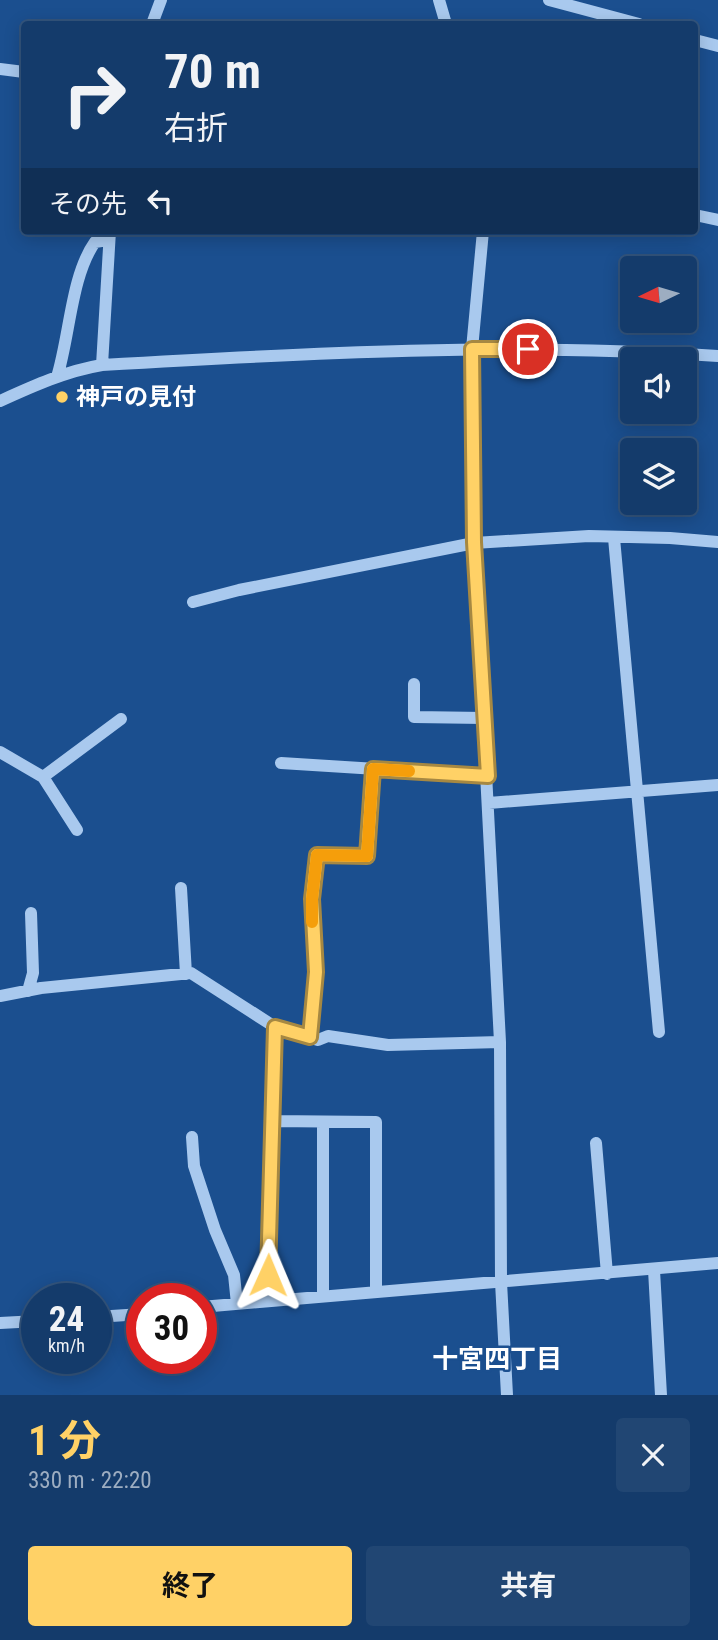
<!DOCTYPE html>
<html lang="ja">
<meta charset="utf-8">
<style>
:root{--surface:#143b6b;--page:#214673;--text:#f1f3f6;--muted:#9dadc1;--line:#33557e;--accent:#ffd166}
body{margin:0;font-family:"Roboto Condensed","Noto Sans JP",sans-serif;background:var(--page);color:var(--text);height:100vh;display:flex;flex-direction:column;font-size:26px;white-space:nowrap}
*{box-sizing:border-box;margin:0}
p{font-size:23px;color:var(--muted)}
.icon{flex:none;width:38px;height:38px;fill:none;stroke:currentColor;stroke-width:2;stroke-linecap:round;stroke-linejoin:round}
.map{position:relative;height:1395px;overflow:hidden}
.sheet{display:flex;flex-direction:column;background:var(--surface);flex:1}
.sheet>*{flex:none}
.top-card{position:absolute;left:21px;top:21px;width:677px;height:214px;border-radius:7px;box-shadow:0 4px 18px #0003,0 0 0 2px var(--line);background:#143b6b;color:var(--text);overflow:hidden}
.needle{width:46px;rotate:265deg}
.tools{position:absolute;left:620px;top:256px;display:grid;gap:14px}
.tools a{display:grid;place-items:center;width:77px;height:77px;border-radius:7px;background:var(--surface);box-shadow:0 4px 18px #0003,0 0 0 2px var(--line);font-size:35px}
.speed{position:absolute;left:21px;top:1283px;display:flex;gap:14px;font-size:35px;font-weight:700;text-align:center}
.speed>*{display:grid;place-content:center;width:91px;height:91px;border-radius:50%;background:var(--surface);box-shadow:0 4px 18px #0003,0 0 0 2px var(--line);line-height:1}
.speed small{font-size:18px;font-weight:400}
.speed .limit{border:10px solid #d22;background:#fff;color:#111}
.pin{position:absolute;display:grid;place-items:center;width:60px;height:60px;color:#fff;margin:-30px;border:4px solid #fff;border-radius:50%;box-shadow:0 2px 7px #0007}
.me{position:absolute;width:77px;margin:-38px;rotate:1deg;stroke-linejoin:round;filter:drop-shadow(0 0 5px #0008)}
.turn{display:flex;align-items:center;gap:24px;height:147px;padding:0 28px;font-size:32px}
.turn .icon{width:91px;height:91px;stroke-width:2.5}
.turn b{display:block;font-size:49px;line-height:60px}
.then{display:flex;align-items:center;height:66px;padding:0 28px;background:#0003;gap:14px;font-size:26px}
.round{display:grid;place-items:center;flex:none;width:74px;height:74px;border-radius:7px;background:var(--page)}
.summary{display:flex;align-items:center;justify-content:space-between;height:119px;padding:0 28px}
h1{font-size:42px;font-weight:700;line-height:52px;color:var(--accent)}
.primary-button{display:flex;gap:14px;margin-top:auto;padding:14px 28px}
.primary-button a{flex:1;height:80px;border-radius:7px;background:var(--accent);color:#111;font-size:28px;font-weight:700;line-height:80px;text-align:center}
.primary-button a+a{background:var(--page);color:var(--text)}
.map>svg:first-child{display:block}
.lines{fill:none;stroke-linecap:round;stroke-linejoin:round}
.minor{stroke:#a9c9ee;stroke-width:12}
.route-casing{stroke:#a68842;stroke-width:18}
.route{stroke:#ffd166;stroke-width:12}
.slow{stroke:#f59e0b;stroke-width:12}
.poi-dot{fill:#ffd166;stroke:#1b4f8f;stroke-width:2.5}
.labels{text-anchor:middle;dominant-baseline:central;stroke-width:5;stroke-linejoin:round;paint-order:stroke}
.poi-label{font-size:24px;font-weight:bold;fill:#fff;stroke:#1b4f8f;text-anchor:start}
.neighbourhood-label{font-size:26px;font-weight:bold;fill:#fff;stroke:#1b4f8f}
</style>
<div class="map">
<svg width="718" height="1395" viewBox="0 0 718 1395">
<rect width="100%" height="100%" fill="#1b4f8f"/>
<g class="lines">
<path class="minor" d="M439 0 446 24
M549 0 639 24
M152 24 161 0
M695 40 718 46
M0 69 24 72
M695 215 718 220
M483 231 472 349 474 543 500 1042 501 1282 507 1395
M102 365 110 231
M57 377C70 335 71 276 95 242L108 240
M0 401C33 386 66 371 102 365 307 353 513 342 718 356
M614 538 659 1032
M193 602 239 590 474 543 589 536 670 538 718 542
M414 684V717L484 718
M0 752 43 777 77 830
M281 763 488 776
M43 777 121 719
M489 803 718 785
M181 888 186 974
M28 991 33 973 31 913
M0 996 41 988 191 973 275 1027 318 1040 328 1036 388 1045 500 1042
M310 1037 316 973 312 899 317 855 367 856 374 769
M271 1121 376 1122V1292
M192 1137 194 1166 215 1230 234 1275 237 1304
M596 1143 607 1274
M654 1270 661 1395
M323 1295V1122
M268 1301 275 1027
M201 1307 718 1263
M96 1317 142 1314
M0 1323 37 1321"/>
</g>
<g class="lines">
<defs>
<path id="route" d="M268 1275 275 1027 310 1037 316 972 312 899 317 855 367 856 373 769 488 776 474 542 472 349H528"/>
</defs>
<use href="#route" class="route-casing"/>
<use href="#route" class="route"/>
<path class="slow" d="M312 922V899L317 855 367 856 373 769 409 771"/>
</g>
<circle class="poi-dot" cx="62" cy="397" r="7"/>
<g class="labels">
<g class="poi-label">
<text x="76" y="397">神戸の見付</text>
</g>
<g class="neighbourhood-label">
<text x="497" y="1359">十宮四丁目</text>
</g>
</g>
</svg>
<div class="tools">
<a><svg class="needle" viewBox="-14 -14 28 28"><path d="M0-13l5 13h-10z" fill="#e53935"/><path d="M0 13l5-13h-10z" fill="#9dadc1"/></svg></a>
<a><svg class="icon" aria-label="sound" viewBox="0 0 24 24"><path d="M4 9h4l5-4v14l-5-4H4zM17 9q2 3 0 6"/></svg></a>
<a><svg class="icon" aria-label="layers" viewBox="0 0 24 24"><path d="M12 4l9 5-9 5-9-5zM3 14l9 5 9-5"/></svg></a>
</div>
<div class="speed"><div>24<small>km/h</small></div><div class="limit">30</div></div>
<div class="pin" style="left:528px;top:349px;background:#d93025"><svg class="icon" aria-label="arrive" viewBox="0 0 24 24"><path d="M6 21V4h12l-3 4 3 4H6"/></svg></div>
<svg class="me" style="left:268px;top:1275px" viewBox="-20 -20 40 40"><path d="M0-17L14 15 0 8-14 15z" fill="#ffd166" stroke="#fff" stroke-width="4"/></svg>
<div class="top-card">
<div class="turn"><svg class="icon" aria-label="right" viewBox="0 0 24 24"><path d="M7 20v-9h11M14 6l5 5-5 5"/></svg><div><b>70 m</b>右折</div></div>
<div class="then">その先<svg class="icon" aria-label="left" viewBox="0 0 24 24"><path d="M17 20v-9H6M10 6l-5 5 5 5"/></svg></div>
</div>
</div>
<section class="sheet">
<div class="summary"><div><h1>1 分</h1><p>330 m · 22:20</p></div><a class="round"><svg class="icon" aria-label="close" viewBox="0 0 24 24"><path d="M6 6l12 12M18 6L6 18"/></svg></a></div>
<div class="primary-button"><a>終了</a><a>共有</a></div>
</section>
